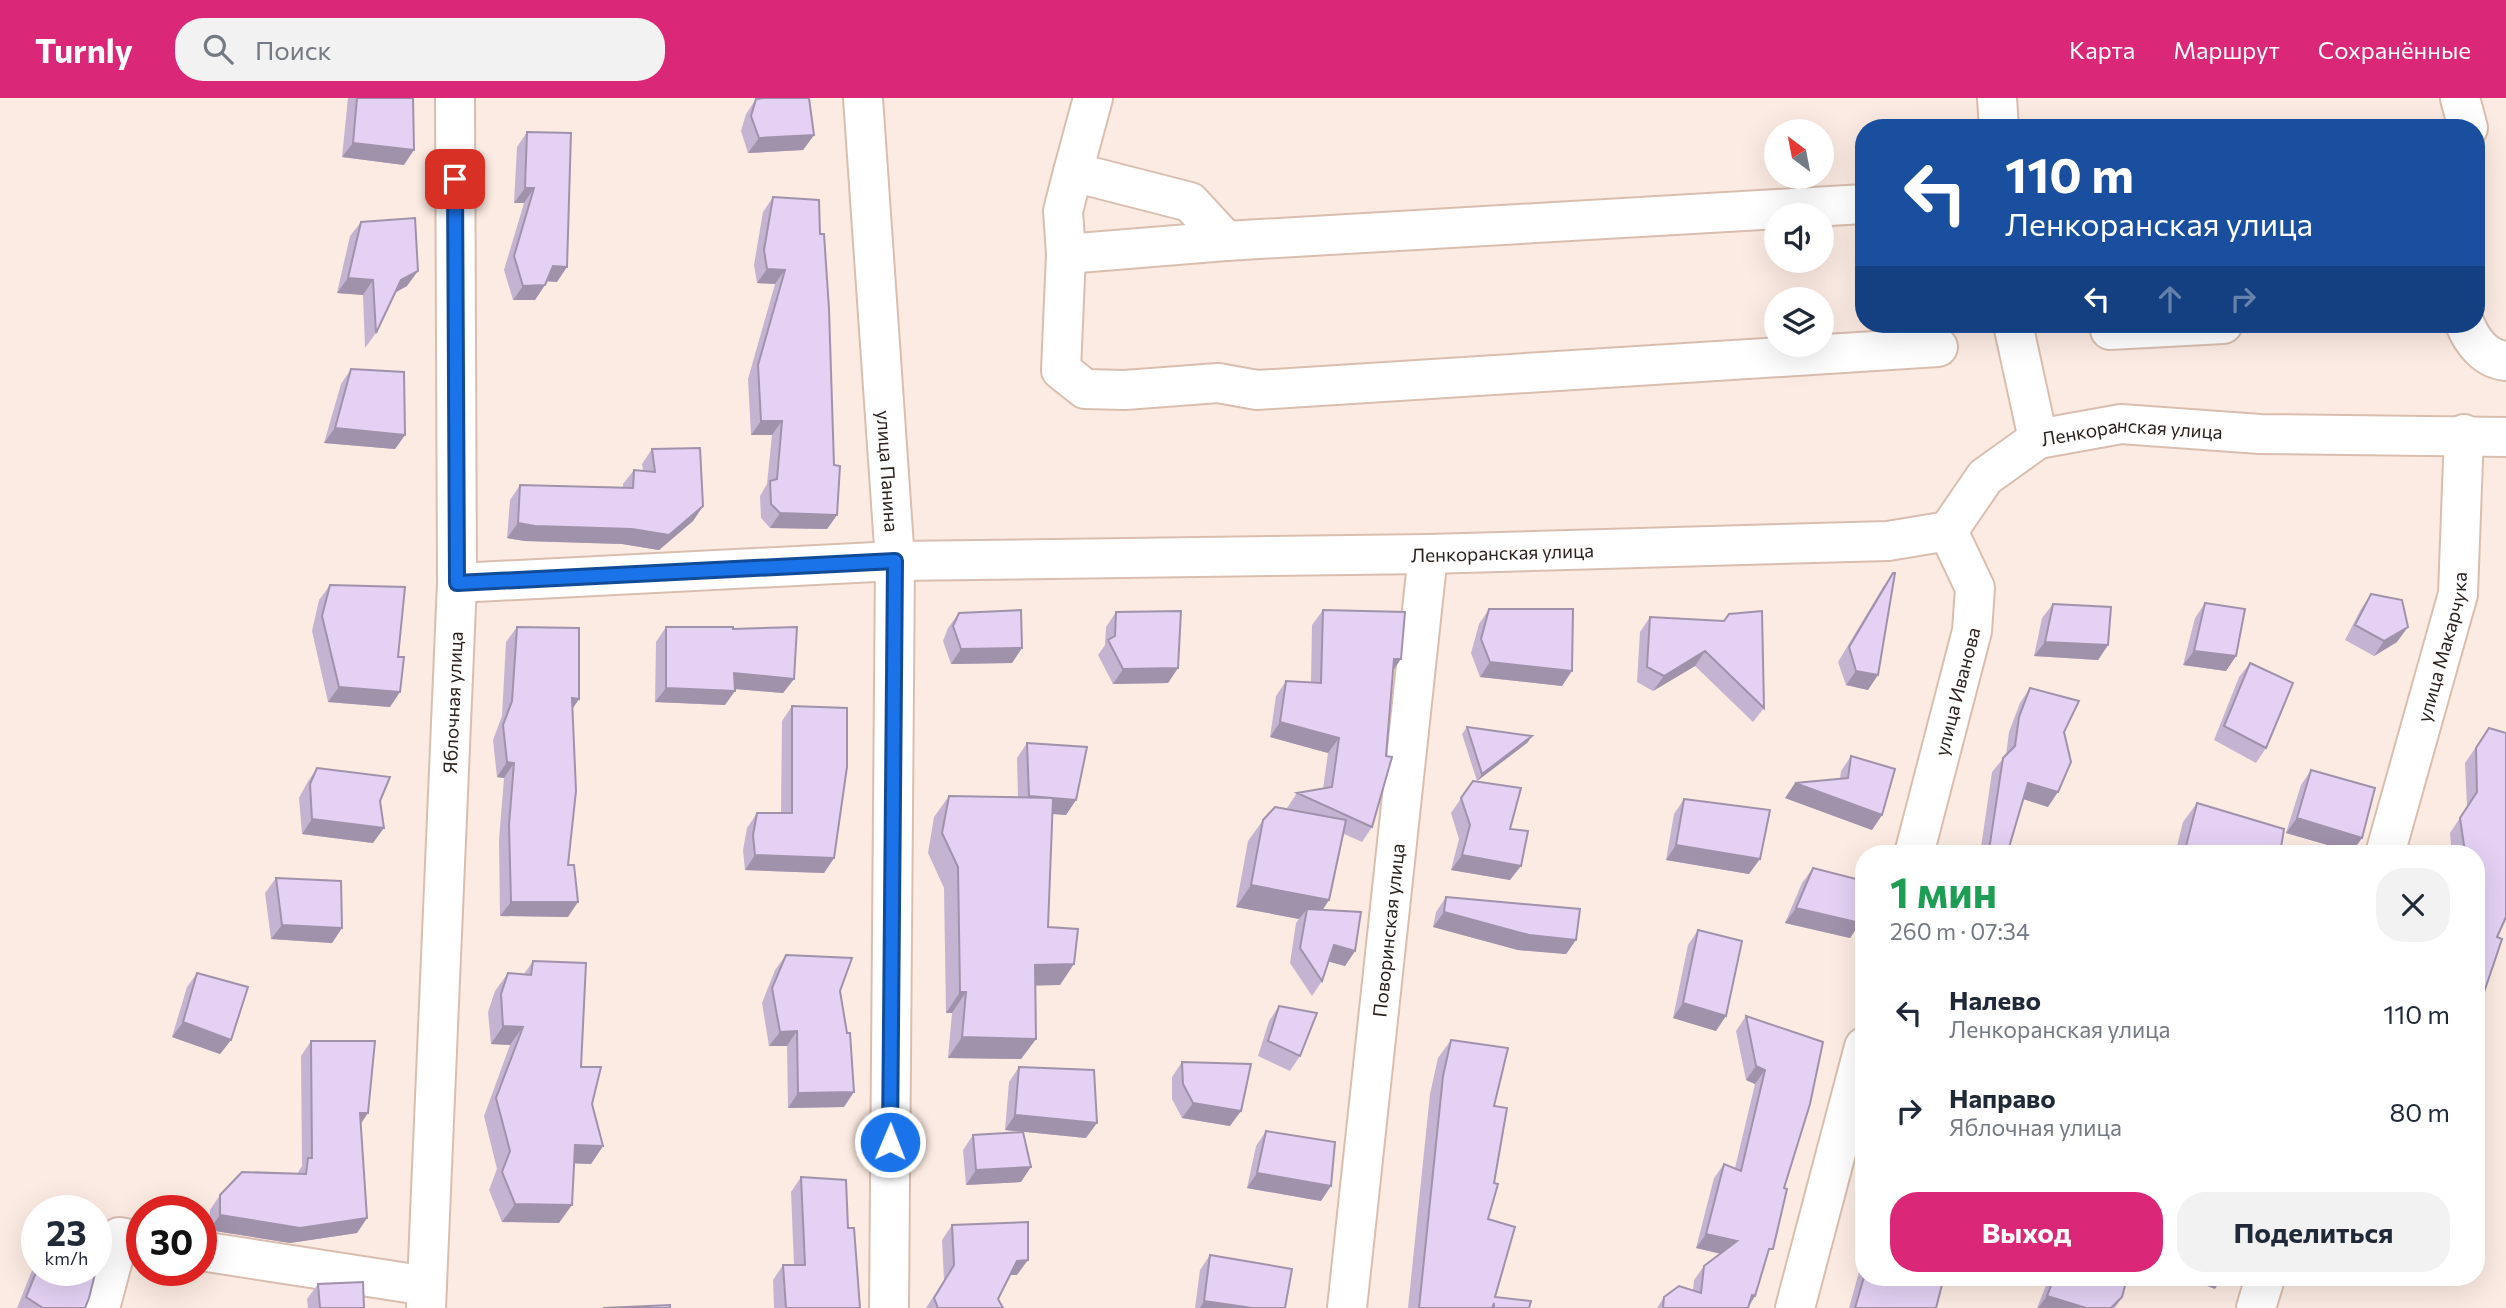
<!DOCTYPE html>
<html lang="ru">
<meta charset="utf-8">
<style>
:root{--surface:#fff;--page:#f2f2f3;--text:#1f2937;--muted:#747a83;--accent:#db2777}
body{margin:0;font-family:Commissioner,sans-serif;background:var(--page);color:var(--text);height:100vh;display:flex;flex-direction:column;font-size:26px;white-space:nowrap}
*{box-sizing:border-box;margin:0}
p{font-size:23px;color:var(--muted)}
.icon{flex:none;width:38px;height:38px;fill:none;stroke:currentColor;stroke-width:2;stroke-linecap:round;stroke-linejoin:round}
.map{position:relative;flex:1;overflow:hidden}
.sheet{position:absolute;left:1855px;top:747px;width:630px;height:441px;display:flex;flex-direction:column;background:var(--surface);border-radius:28px;box-shadow:0 7px 28px #0002}
.sheet>*{flex:none}
.guide{position:absolute;left:1855px;top:21px;width:630px;height:214px;border-radius:28px;box-shadow:0 7px 28px #0002;background:#1a4fa0;color:#fff;overflow:hidden}
.needle{width:46px;rotate:328deg}
.fabs{position:absolute;left:1764px;top:21px;display:grid;gap:14px}
.fabs a{display:grid;place-items:center;width:70px;height:70px;border-radius:50%;background:var(--surface);box-shadow:0 7px 28px #0002;font-size:35px}
.speed{position:absolute;left:21px;top:1097px;display:flex;gap:14px;font-size:35px;font-weight:700;text-align:center}
.speed>*{display:grid;place-content:center;width:91px;height:91px;border-radius:50%;background:var(--surface);box-shadow:0 7px 28px #0002;line-height:1}
.speed small{font-size:18px;font-weight:400}
.speed .limit{border:10px solid #d22;background:#fff;color:#111}
.pin{position:absolute;display:grid;place-items:center;width:60px;height:60px;color:#fff;margin:-30px;border-radius:14px;box-shadow:0 4px 10px #0006}
.me{position:absolute;width:77px;margin:-38px;rotate:1deg;stroke-linejoin:round;filter:drop-shadow(0 0 5px #0008)}
.turn{display:flex;align-items:center;gap:24px;height:147px;padding:0 35px;font-size:32px}
.turn .icon{width:91px;height:91px;stroke-width:2.5}
.turn b{display:block;font-size:49px;line-height:60px}
.lanes{display:flex;align-items:center;height:66px;padding:0 35px;background:#0003;justify-content:center;gap:35px;direction:ltr}
.lanes .off{opacity:.35}
.round{display:grid;place-items:center;flex:none;width:74px;height:74px;border-radius:28px;background:var(--page)}
.overview{display:flex;align-items:center;justify-content:space-between;height:119px;padding:0 35px}
h1{font-size:42px;font-weight:700;line-height:52px;color:#1e9e55}
.button{display:flex;gap:14px;margin-top:auto;padding:14px 35px}
.button a{flex:1;height:80px;border-radius:28px;background:var(--accent);color:#fff;font-size:28px;font-weight:700;line-height:80px;text-align:center}
.button a+a{background:var(--page);color:var(--text)}
ul{padding:0;list-style:none}
li{display:flex;align-items:center;gap:21px;height:98px;padding:0 35px}
li div{flex:1}
li b{display:block;font-size:26px}
li em{font-style:normal}
header{display:flex;align-items:center;gap:42px;box-sizing:border-box;height:98px;padding:0 35px;background:var(--accent);color:#fff}
header strong{font-size:33px}
nav{display:flex;gap:38px;margin-inline-start:auto;font-size:24px}
.search{width:490px;height:63px;background:var(--page);display:flex;align-items:center;gap:18px;box-sizing:border-box;padding:0 24px;border-radius:28px;color:var(--muted);font-size:26px}
.map>svg:first-child{display:block}
.lines{fill:none;stroke-linecap:round;stroke-linejoin:round}
.minor-casing{stroke:#d9beb0;stroke-width:42}
.minor{stroke:#fff;stroke-width:38}
.wall{fill:#c4b4d2}
.shaded-wall{fill:#a092ab}
.building{fill:#e4d1f4;stroke:#a092ab;stroke-width:2}
.route-casing{stroke:#114b97;stroke-width:18}
.route{stroke:#1a73e8;stroke-width:12}
.labels{text-anchor:middle;dominant-baseline:central;stroke-width:6;stroke-linejoin:round;paint-order:stroke}
.street-label{font-size:19px;fill:#2c221d;stroke:#fff}
</style>
<header>
<strong>Turnly</strong>
<div class="search"><svg class="icon" aria-label="search" viewBox="0 0 24 24"><circle cx="10" cy="10" r="6"/><path d="M15 15l6 6"/></svg>Поиск</div>
<nav><a>Карта</a><a>Маршрут</a><a>Сохранённые</a></nav>
</header>
<div class="map">
<svg width="2506" height="1210" viewBox="0 0 2506 1210">
<rect width="100%" height="100%" fill="#fcebe2"/>
<g class="lines">
<defs>
<g id="minor">
<path id="s1" d="M863 0 895 463 889 1210"/>
<path d="M1093 0 1073 74 1190 104 1226 143 1066 156 1061 272 1085 291 1125 292 1218 285 1257 292 1938 249"/>
<path d="M1997 0 1999 30"/>
<path d="M2460 0 2468 30"/>
<path d="M1226 143 1864 106"/>
<path d="M1066 156 1063 113 1073 74"/>
<path d="M2013 226 2038 341"/>
<path d="M2465 226C2472 243 2485 261 2506 263"/>
<path d="M2110 232 2223 226"/>
<path id="s2" d="M457 485 895 463 1428 456 1888 443 1948 433 1985 379 2038 341 2121 326 2260 336 2506 339"/>
<path id="s3" d="M1914 756 1972 533 1975 490 1948 433"/>
<path id="s4" d="M2385 756 2458 496 2464 336"/>
<path d="M201 1153 427 1188"/>
<path d="M100 1210 119 1139 142 1143"/>
<path id="s5" d="M426 1210 457 485 455 0"/>
<path id="s6" d="M1347 1210 1428 456"/>
<path d="M1795 1210 1864 949"/>
<path d="M2256 1210 2265 1180"/>
</g>
</defs>
<use href="#minor" class="minor-casing"/>
<use href="#minor" class="minor"/>
</g>
<path class="wall" d="M348 0H413L404 67 342 59Z
M756 1 814 37 803 52 748 55 741 33 746 16Z
M527 34 557 184 547 183 535 202H513L504 172 524 105H514L517 49Z
M773 99 820 136 837 417 827 431 770 430 761 420 760 398 767 386 772 337H751L748 281 775 186 757 185 754 167 763 114Z
M361 124 407 188 395 194 376 235 365 250 363 197 337 195 350 138Z
M351 271 405 337 395 351 324 345 341 286Z
M652 351 703 408 693 423 659 452 622 446 525 443 507 440 510 402 520 387 623 389V386L634 372 643 373 642 366Z
M1893 475 1868 592 1846 587 1838 564 1883 489Z
M330 487 390 609 328 604 312 533 319 502Z
M2371 496 2397 544 2374 558 2345 542 2361 511Z
M2205 505 2236 558 2226 573 2183 567 2195 520Z
M2053 506 2108 547 2098 562 2034 558 2042 520Z
M1489 511 1562 588 1480 579 1471 555 1479 526Z
M1323 512 1393 572 1372 729 1362 744 1344 736 1329 802 1323 812 1355 853 1345 868 1329 863 1322 883 1312 898 1290 865 1296 825 1299 821 1236 809 1248 743 1263 722 1292 712 1287 710 1297 695 1323 691 1328 655 1270 639 1276 598 1286 583 1311 584 1312 527Z
M1116 514 1178 570 1168 585 1113 586 1098 557 1105 547 1106 529Z
M959 515 1022 550 1012 565 951 566 943 543 948 530Z
M1650 519 1724 523 1764 610 1753 624 1695 568 1653 593 1637 584 1640 534Z
M517 529 579 601 572 611 568 819 500 818 499 742 504 680 497 679 493 642 502 618 506 544Z
M666 529 733 531 794 581 783 595 735 591 725 607 655 604 656 544Z
M2250 565 2266 650 2256 665 2214 642 2239 579Z
M2030 590 2064 634 2048 709 2023 701 2007 756H1980L1992 674 2006 657 2009 634 2020 605Z
M792 608 834 760 824 775 745 772 743 752 747 730 757 715H781L782 623Z
M1467 629 1532 638 1527 645 1477 683 1462 636Z
M2489 630 2497 839 2476 918V756H2452L2450 735 2467 709 2465 665Z
M1027 645 1076 702 1066 717 1052 716 1048 829 1060 887H1035L1036 941 1021 961 948 960 952 915H946L944 790 928 755 934 719 949 698 1018 699 1017 660Z
M1851 658 1882 717 1872 732 1785 700 1840 681 1841 673Z
M317 670 380 703 373 745 302 736 299 700 307 685Z
M2311 672 2362 740 2352 754 2286 735 2301 687Z
M1473 683 1510 731V782L1451 772 1459 741 1451 715Z
M1684 701 1749 776 1666 762 1674 716Z
M2197 705 2280 756H2175L2183 724Z
M1813 770 1860 825 1850 840 1785 825 1802 785Z
M276 780 342 830 332 845 271 841 265 795Z
M1446 799 1576 842 1566 856 1518 852 1433 829 1436 814Z
M1698 832 1716 933 1673 920 1688 847Z
M786 857 840 893 844 1009 788 1010 787 948H769L762 905 775 872Z
M533 863 581 969 603 1048 591 1066 574 1065 559 1125 502 1124 489 1092 497 1071 484 1018 510 947 491 946 488 914 495 893 508 875 524 876Z
M197 875 231 942 220 956 172 939 187 889Z
M1279 908 1300 958 1290 973 1258 958 1269 923Z
M1746 918 1823 944 1755 1198 1748 1210H1657L1664 1199 1693 1192 1694 1182 1704 1168 1720 1156 1696 1150 1714 1080 1724 1066 1735 1070 1755 986 1746 982 1736 933Z
M1451 942 1494 1008 1488 1121 1495 1199 1529 1210H1408L1430 996 1438 960Z
M311 943 367 1120 357 1135 290 1145 209 1132 210 1112 220 1097 297 1076 302 1068 301 958Z
M1182 964 1230 1028 1182 1020 1172 1001V979Z
M1019 969 1086 1040 1005 1032 1009 984Z
M1266 1033 1321 1103 1247 1090 1256 1048Z
M973 1037 1021 1084 966 1087 963 1052Z
M801 1079 860 1210H774L773 1182 783 1167H794L791 1094Z
M952 1127 1017 1177H1010L998 1201 1003 1210H926L944 1182 942 1142Z
M1210 1157 1285 1210H1195L1200 1172Z
M37 1160V1172L85 1210H17Z
M1864 1167V1180L1936 1210H1849L1859 1174Z
M2049 1180H2127L2122 1199 2115 1210H2037Z
M318 1186 364 1210H308L307 1201Z"/>
<path class="shaded-wall" d="M814 37 803 52 748 55 759 40Z
M353 45 414 52 404 67 342 59Z
M525 90H534L524 105H514Z
M553 168 567 169 557 184 542 183Z
M767 171 785 172 775 186 757 185Z
M418 173 407 188 391 197 401 182Z
M348 180 373 182 363 197 337 195Z
M545 187 535 202H513L523 188Z
M761 323H782L772 337H751Z
M335 330 405 337 395 351 324 345Z
M703 408 693 423 659 452 622 446 525 443 507 440 518 425Z
M780 415 837 417 827 431 770 430Z
M2408 529 2397 544 2374 558 2384 543Z
M2045 544 2108 547 2098 562 2034 558Z
M1022 550 1012 565 951 566 961 551Z
M1705 553 1695 568 1653 593 1664 578Z
M2194 553 2236 558 2226 573 2183 567Z
M1394 561H1401L1391 576Z
M1490 564 1572 573 1562 588 1480 579Z
M1178 570 1168 585 1113 586 1123 571Z
M1856 573 1878 577 1868 592 1846 587Z
M734 575 794 581 783 595 724 590Z
M339 589 400 594 390 609 328 604Z
M666 590 735 593 725 607 655 604Z
M572 600 579 601 569 616Z
M1280 624 1339 640 1328 655 1270 639Z
M1532 638 1527 645 1477 683 1482 676Z
M507 664 514 665 504 680 497 679Z
M1795 685 1882 717 1872 732 1785 700Z
M2028 685 2058 694 2048 709 2017 699Z
M1029 698 1076 702 1066 717 1018 713Z
M2297 720 2362 740 2352 754 2286 735Z
M312 721 384 730 373 745 302 736Z
M1676 747 1760 761 1749 776 1666 762Z
M1989 752 2007 756H1986Z
M755 757 834 760 824 775 745 772Z
M1462 757 1521 768 1510 782 1451 772Z
M1251 787 1329 802 1314 824 1307 811 1299 821 1236 809Z
M511 804H578L568 819 500 818Z
M1796 810 1860 825 1850 840 1785 825Z
M1444 814 1576 842 1566 856 1518 852 1433 829Z
M282 827 342 830 332 845 271 841Z
M1334 847 1355 853 1345 868 1323 862Z
M1074 866 1060 887 1021 888 1035 867Z
M960 894H966L952 915H946Z
M1683 905 1726 918 1716 933 1673 920Z
M183 924 231 942 220 956 172 939Z
M503 928 523 929 510 947 491 946Z
M797 933 787 948H769L780 934Z
M962 939 1036 941 1021 961 948 960Z
M1756 968 1765 972 1755 986 1746 982Z
M854 994 844 1009 788 1010 798 995Z
M1193 1005 1241 1013 1230 1028 1182 1020Z
M360 1015H368L358 1030Z
M1015 1017 1097 1025 1086 1040 1005 1032Z
M575 1047 603 1048 591 1066 562 1065Z
M1031 1069 1021 1084 966 1087 976 1072Z
M1257 1075 1331 1088 1321 1103 1247 1090Z
M515 1106 572 1107 559 1125 502 1124Z
M220 1117 367 1120 357 1135 290 1145 209 1132Z
M1706 1136 1737 1143 1727 1157 1696 1150Z
M1028 1162 1017 1177H1007L1017 1163Z
M2186 1180H2222L2215 1191Z
M1752 1197 1755 1198 1747 1210Z
M2047 1198 2086 1210H2038Z
M1204 1203 1252 1210H1200Z"/>
<path class="building" d="M357 0H413L414 52 353 45Z
M764 0H809L814 37 759 40 751 18 756 1Z
M527 34 571 35 567 169 553 168 545 187 523 188 514 158 534 90H525Z
M773 99 819 102 820 136H824L829 211 834 367 840 368 837 417 780 415 771 406 770 383 777 381 782 323H761L758 267 785 172 767 171 764 152Z
M415 120 418 173 401 182 376 235 373 182 348 180 361 124Z
M351 271 404 274 405 337 335 330Z
M700 350 703 408 669 437 632 431 535 428 518 425 520 387 633 390 634 372 655 374 652 351Z
M1893 475H1895L1878 577 1856 573 1849 549Z
M330 487 405 489 398 559H404L400 594 339 589 322 518Z
M2371 496 2402 502 2408 529 2384 543 2355 527Z
M2205 505 2245 511 2236 558 2194 553Z
M2053 506 2111 509 2108 547 2045 544Z
M1489 511H1573L1572 573 1490 564 1481 541Z
M1021 512 1022 550 961 551 953 528 959 515Z
M1323 512 1405 514 1401 561H1394L1386 658 1392 659 1372 729 1297 695 1332 689 1339 640 1280 624 1286 583 1321 585Z
M1181 513 1178 570 1123 571 1108 542 1115 538 1116 514Z
M1762 513 1764 610 1705 553 1664 578 1647 569 1650 519 1724 523 1729 516Z
M517 529 579 530V601L572 600 576 693 568 767H574L578 804H511L509 727 514 665 507 664 503 627 512 603Z
M666 529H733V531L797 529 794 581 734 575 735 593 666 590Z
M2250 565 2293 585 2266 650 2224 628Z
M2030 590 2079 603 2064 634 2071 664 2058 694 2028 685 2007 756 1989 752 2003 660 2015 648 2019 619Z
M792 608 847 610V669L834 760 755 757 753 737 757 715H792Z
M1467 629 1532 638 1482 676Z
M2489 630 2506 635V819L2497 839 2502 841 2476 918V756H2464L2465 754 2460 720 2477 694 2476 650Z
M1027 645 1087 649 1076 702 1029 698Z
M1851 658 1895 671 1882 717 1795 685 1848 680Z
M317 670 390 679 380 703 384 730 312 721 310 686Z
M2311 672 2375 690 2362 740 2297 720Z
M1473 683 1521 690 1510 731 1528 733 1521 768 1462 757 1470 727 1461 700Z
M949 698 1053 700 1048 829 1078 831 1074 866 1035 867 1036 941 962 939 966 894H960L958 769 942 735Z
M1684 701 1770 712 1760 761 1676 747Z
M2197 705 2284 731 2280 756H2184Z
M1275 709 1346 722 1329 802 1251 787 1263 722Z
M1813 770 1864 783V810L1860 825 1796 810Z
M276 780 341 783 342 830 282 827Z
M1446 799 1580 811 1576 842 1529 837 1444 814Z
M1307 811 1361 814 1355 853 1334 847 1322 883 1300 850Z
M1698 832 1742 843 1726 918 1683 905Z
M786 857 852 860 840 893 847 935H850L854 994 798 995 797 933 780 934 772 890Z
M533 863 586 865 581 969H601L592 1006 603 1048 575 1047 572 1107 515 1106 502 1074 510 1053 496 1000 523 929 503 928 501 896 508 875 531 877Z
M197 875 248 889 231 942 183 924Z
M1279 908 1317 915 1300 958 1268 943Z
M1746 918 1823 944 1810 1006 1784 1090 1787 1091 1773 1151H1769L1755 1198 1752 1197 1748 1210H1663L1664 1199 1679 1188 1701 1195 1704 1168 1737 1143 1706 1136 1724 1066 1741 1073 1765 972 1756 968Z
M1451 942 1508 950 1494 1008 1507 1010 1494 1085 1498 1086 1488 1121 1515 1129 1495 1199 1531 1203 1529 1210H1494V1205L1492 1210H1419L1443 978Z
M311 943H375L368 1015H360L367 1120 300 1130 220 1117V1097L242 1074 306 1076 308 1060H312Z
M1182 964 1251 966 1241 1013 1193 1005 1183 986Z
M1019 969 1094 972 1097 1025 1015 1017Z
M1266 1033 1335 1044 1331 1088 1257 1075Z
M1023 1034 1031 1069 976 1072 973 1037Z
M801 1079 846 1082 848 1130H854L860 1210H786L783 1167H805Z
M96 1120 107 1124 96 1169Z
M1028 1124V1162L1017 1163 998 1201 1003 1210H938L934 1200 954 1167 952 1127Z
M1210 1157 1292 1171 1285 1210H1252L1204 1203Z
M37 1172H96L89 1200 85 1210H43L26 1199Z
M1864 1179 1932 1180 1943 1183 1936 1210H1855Z
M2054 1180H2127L2122 1199 2111 1210H2086L2047 1198Z
M363 1184 364 1210H320L318 1186Z
M670 1207V1210H603Z"/>
<g class="lines">
<defs>
<path id="route" d="M455 81 457 485 895 463 890 1044"/>
</defs>
<use href="#route" class="route-casing"/>
<use href="#route" class="route"/>
</g>
<g class="labels">
<g class="street-label">
<text stroke="none"><textPath href="#s2" startOffset="1718">Ленкоранская улица</textPath></text>
<text stroke="none"><textPath href="#s1" startOffset="374">улица Панина</textPath></text>
<text stroke="none"><textPath href="#s2" startOffset="1046">Ленкоранская улица</textPath></text>
<text stroke="none"><textPath href="#s4" startOffset="215">улица Макарчука</textPath></text>
<text stroke="none"><textPath href="#s3" startOffset="168">улица Иванова</textPath></text>
<text stroke="none"><textPath href="#s5" startOffset="606">Яблочная улица</textPath></text>
<text stroke="none"><textPath href="#s6" startOffset="380">Поворинская улица</textPath></text>
</g>
</g>
</svg>
<div class="fabs">
<a><svg class="needle" viewBox="-14 -14 28 28"><path d="M0-13l5 13h-10z" fill="#e53935"/><path d="M0 13l5-13h-10z" fill="#747a83"/></svg></a>
<a><svg class="icon" aria-label="sound" viewBox="0 0 24 24"><path d="M4 9h4l5-4v14l-5-4H4zM17 9q2 3 0 6"/></svg></a>
<a><svg class="icon" aria-label="layers" viewBox="0 0 24 24"><path d="M12 4l9 5-9 5-9-5zM3 14l9 5 9-5"/></svg></a>
</div>
<div class="speed"><div>23<small>km/h</small></div><div class="limit">30</div></div>
<div class="pin" style="left:455px;top:81px;background:#d93025"><svg class="icon" aria-label="arrive" viewBox="0 0 24 24"><path d="M6 21V4h12l-3 4 3 4H6"/></svg></div>
<svg class="me" style="left:890px;top:1044px" viewBox="-20 -20 40 40"><circle r="17" fill="#1a73e8" stroke="#fff" stroke-width="3"/><path d="M0-11L8 9 0 5-8 9z" fill="#fff"/></svg>
<div class="guide">
<div class="turn"><svg class="icon" aria-label="left" viewBox="0 0 24 24"><path d="M17 20v-9H6M10 6l-5 5 5 5"/></svg><div><b>110 m</b>Ленкоранская улица</div></div>
<div class="lanes"><svg class="icon" aria-label="left" viewBox="0 0 24 24"><path d="M17 20v-9H6M10 6l-5 5 5 5"/></svg><svg class="icon off" aria-label="ahead" viewBox="0 0 24 24"><path d="M12 20V5M6 11l6-6 6 6"/></svg><svg class="icon off" aria-label="right" viewBox="0 0 24 24"><path d="M7 20v-9h11M14 6l5 5-5 5"/></svg></div>
</div>
<section class="sheet">
<div class="overview"><div><h1>1 мин</h1><p>260 m · 07:34</p></div><a class="round"><svg class="icon" aria-label="close" viewBox="0 0 24 24"><path d="M6 6l12 12M18 6L6 18"/></svg></a></div>
<ul>
<li><svg class="icon" aria-label="left" viewBox="0 0 24 24"><path d="M17 20v-9H6M10 6l-5 5 5 5"/></svg><div><b>Налево</b><p>Ленкоранская улица</p></div><em>110 m</em></li>
<li><svg class="icon" aria-label="right" viewBox="0 0 24 24"><path d="M7 20v-9h11M14 6l5 5-5 5"/></svg><div><b>Направо</b><p>Яблочная улица</p></div><em>80 m</em></li>
</ul>
<div class="button"><a>Выход</a><a>Поделиться</a></div>
</section>
</div>
